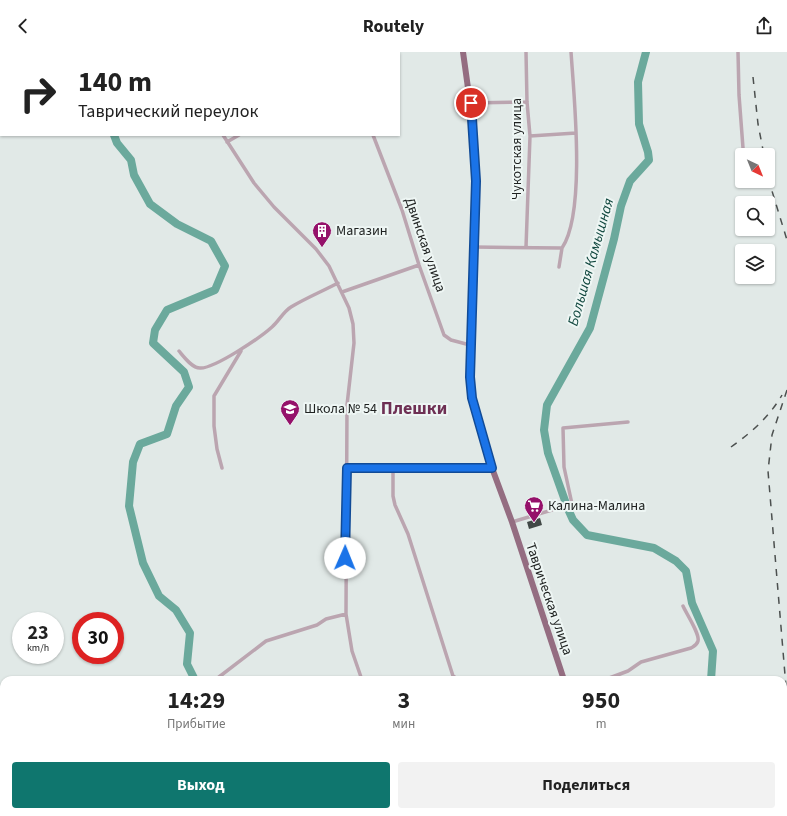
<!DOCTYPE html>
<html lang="ru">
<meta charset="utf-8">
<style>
:root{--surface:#fff;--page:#f2f2f2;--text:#222;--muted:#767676;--accent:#0f766e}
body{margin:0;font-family:"Source Sans 3",sans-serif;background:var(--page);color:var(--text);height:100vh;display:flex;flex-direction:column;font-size:15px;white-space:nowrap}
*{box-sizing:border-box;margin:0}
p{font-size:13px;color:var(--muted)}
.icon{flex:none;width:22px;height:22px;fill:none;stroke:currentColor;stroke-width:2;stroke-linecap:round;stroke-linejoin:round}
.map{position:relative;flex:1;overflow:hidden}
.drawer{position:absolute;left:0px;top:624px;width:787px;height:140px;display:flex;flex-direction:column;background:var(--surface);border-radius:12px 12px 0 0;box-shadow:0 1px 3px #0004}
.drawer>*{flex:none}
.hud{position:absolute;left:0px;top:0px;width:400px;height:84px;box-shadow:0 1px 3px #0004;background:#fff;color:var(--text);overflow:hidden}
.needle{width:26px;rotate:137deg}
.buttons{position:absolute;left:735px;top:96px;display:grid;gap:8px}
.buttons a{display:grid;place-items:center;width:40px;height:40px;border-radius:4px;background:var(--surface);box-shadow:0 1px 3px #0004;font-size:20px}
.speed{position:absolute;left:12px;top:560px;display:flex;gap:8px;font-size:20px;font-weight:700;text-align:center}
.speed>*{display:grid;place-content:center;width:52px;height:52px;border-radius:50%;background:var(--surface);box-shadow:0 1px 3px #0004;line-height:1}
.speed small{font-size:10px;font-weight:400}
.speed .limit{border:6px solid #d22;background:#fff;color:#111}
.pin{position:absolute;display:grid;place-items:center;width:34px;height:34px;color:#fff;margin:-17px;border:2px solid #fff;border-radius:50%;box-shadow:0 1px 4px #0007}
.me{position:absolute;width:44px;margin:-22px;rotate:1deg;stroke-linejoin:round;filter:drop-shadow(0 0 3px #0008)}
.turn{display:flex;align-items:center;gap:14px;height:84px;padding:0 12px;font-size:18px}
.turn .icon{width:52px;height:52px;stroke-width:2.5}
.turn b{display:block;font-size:28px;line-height:34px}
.eta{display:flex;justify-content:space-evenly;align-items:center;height:68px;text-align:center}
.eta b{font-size:24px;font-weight:700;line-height:28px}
.cta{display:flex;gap:8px;margin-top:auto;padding:8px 12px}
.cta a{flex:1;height:46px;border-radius:4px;background:var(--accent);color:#fff;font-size:16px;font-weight:700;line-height:46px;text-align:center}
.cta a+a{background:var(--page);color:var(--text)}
header{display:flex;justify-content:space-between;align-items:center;height:52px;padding:0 12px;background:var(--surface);font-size:18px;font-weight:700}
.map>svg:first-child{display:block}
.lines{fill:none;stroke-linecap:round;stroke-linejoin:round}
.river{stroke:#6ba99c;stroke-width:8}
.building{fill:#414846}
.street{stroke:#bba5b0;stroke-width:3.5}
.primary{stroke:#946d81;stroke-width:6}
.rail{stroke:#4c504f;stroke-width:1.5;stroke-dasharray:7 7;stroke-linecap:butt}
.route-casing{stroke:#114b97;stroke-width:10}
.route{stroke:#1a73e8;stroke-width:7}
.labels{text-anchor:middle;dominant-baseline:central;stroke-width:4;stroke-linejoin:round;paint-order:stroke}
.street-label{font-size:14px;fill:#1e2120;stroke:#eef6f4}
.poi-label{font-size:14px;fill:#1e2120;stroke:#eef6f4;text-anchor:start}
.water-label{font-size:15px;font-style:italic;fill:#0f463d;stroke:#eef6f4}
.district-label{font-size:18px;font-weight:bold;fill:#6e3054;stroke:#eef6f4}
</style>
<header><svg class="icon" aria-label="back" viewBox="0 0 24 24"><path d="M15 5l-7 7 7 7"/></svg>Routely<svg class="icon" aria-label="share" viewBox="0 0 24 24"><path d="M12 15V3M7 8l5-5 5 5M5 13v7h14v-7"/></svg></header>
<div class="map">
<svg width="787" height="764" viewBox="0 0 787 764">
<rect width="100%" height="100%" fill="#e1e9e7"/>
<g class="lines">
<path class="river" d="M646 0 638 30 639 72 648 100 649 108 630 129 621 154 614 187 590 276 547 353 544 378 548 401 568 457 573 468 587 483 654 496 676 509 686 519 692 551 713 599 711 628
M123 1V0
M114 83 117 91 131 108 134 123 150 152 177 172 211 189 225 214 215 238 167 258 155 278 153 291 184 320 189 335 176 354 167 382 140 392 133 410 129 454 143 511 159 544 176 558 190 581 187 612 195 628
M707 760 710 764
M370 764 372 760"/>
</g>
<path class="building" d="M540 466 542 473 529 477 527 470Z"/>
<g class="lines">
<path class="street" d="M190 0V1
M318 0 319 1
M738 0 739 43 743 96 742 103
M361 1V0
M471 51 527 50
M223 83 254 131 274 155 316 197 329 214 349 256 353 272 354 291 347 353 346 562 352 599 362 628
M373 83 402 158 419 213 444 283 451 288 470 293
M530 84 576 81
M227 90 239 83
M741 116 742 107
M474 195 562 196C586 161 574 44 571 0
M526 195 530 84 527 50 526 0
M559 215 562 196
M342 240 419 213
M179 299C184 305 192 316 200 316 214 317 261 285 272 275 279 269 283 260 291 255 306 246 323 239 338 231
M222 416 217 397 214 374V344L241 299
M347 416H492
M393 416V444L395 453 408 482 453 624 459 628
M512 470 572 452 564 415 563 376 628 370
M215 628 266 589 317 573 326 567 346 562
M604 628 628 619 641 610 691 596C694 594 697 593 698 589 700 582 686 561 683 554
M413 760 414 764
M513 760 514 764
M554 760 557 764"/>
<path class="primary" d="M463 0 473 72 476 129 470 293 472 347 492 416 512 470 564 628
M606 760 607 764"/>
<path class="rail" d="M753 25 758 72 764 103
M768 126 787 188
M787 338 772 383 768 419 787 647
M731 395C751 381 770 364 782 343"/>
</g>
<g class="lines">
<defs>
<path id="route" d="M345 506 347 416H492L472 346 470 325 476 129 471 51"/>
</defs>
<use href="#route" class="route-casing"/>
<use href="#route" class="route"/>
</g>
<defs>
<symbol id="building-pin" viewBox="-11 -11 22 30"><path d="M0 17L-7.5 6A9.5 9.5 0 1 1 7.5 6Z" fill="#95116a" stroke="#eef6f4"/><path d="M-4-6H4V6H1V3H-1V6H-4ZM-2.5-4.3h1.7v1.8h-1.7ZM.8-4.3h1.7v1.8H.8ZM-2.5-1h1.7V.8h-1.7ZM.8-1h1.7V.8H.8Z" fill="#fff"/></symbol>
<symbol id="school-pin" viewBox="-11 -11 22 30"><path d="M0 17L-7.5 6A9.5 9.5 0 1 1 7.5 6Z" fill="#95116a" stroke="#eef6f4"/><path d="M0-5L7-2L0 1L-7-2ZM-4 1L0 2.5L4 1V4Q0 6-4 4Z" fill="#fff"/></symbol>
<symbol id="supermarket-pin" viewBox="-11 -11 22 30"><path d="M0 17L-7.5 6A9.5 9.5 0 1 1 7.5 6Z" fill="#95116a" stroke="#eef6f4"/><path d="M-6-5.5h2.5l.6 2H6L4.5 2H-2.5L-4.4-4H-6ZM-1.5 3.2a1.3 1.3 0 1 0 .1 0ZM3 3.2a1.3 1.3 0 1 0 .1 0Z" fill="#fff"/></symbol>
</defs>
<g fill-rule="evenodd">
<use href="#building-pin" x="311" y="168" width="22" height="30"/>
<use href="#school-pin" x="279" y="346" width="22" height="30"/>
<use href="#supermarket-pin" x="523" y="443" width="22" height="30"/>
</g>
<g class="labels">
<g class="street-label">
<text transform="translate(517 97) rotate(-90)">Чукотская улица</text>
<text transform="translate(425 193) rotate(71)">Двинская улица</text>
<text transform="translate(549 547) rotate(71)">Таврическая улица</text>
</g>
<g class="poi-label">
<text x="336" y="179">Магазин</text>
<text x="304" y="357">Школа № 54</text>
<text x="548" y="454">Калина-Малина</text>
</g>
<g class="water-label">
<text transform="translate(591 210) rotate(-74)">Большая Камышная</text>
</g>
<g class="district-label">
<text x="414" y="356">Плешки</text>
</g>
</g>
</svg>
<div class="buttons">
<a><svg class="needle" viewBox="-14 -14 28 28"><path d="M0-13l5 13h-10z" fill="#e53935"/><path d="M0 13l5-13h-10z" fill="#767676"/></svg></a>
<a><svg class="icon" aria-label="search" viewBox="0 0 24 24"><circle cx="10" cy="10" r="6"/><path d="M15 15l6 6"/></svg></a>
<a><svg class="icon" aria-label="layers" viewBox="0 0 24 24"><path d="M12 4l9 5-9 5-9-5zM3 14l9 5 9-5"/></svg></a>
</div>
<div class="speed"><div>23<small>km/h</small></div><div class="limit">30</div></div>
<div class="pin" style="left:471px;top:51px;background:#d93025"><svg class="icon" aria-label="arrive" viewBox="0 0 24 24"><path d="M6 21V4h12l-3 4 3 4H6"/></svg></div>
<svg class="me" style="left:345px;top:506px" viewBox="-20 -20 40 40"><circle r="19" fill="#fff"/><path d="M0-13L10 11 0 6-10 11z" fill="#1a73e8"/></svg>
<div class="hud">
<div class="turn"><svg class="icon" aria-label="right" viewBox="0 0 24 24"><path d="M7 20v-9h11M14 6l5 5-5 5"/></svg><div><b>140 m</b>Таврический переулок</div></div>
</div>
<section class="drawer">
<div class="eta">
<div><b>14:29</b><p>Прибытие</p></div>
<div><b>3</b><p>мин</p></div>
<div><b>950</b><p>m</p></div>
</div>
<div class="cta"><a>Выход</a><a>Поделиться</a></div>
</section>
</div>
